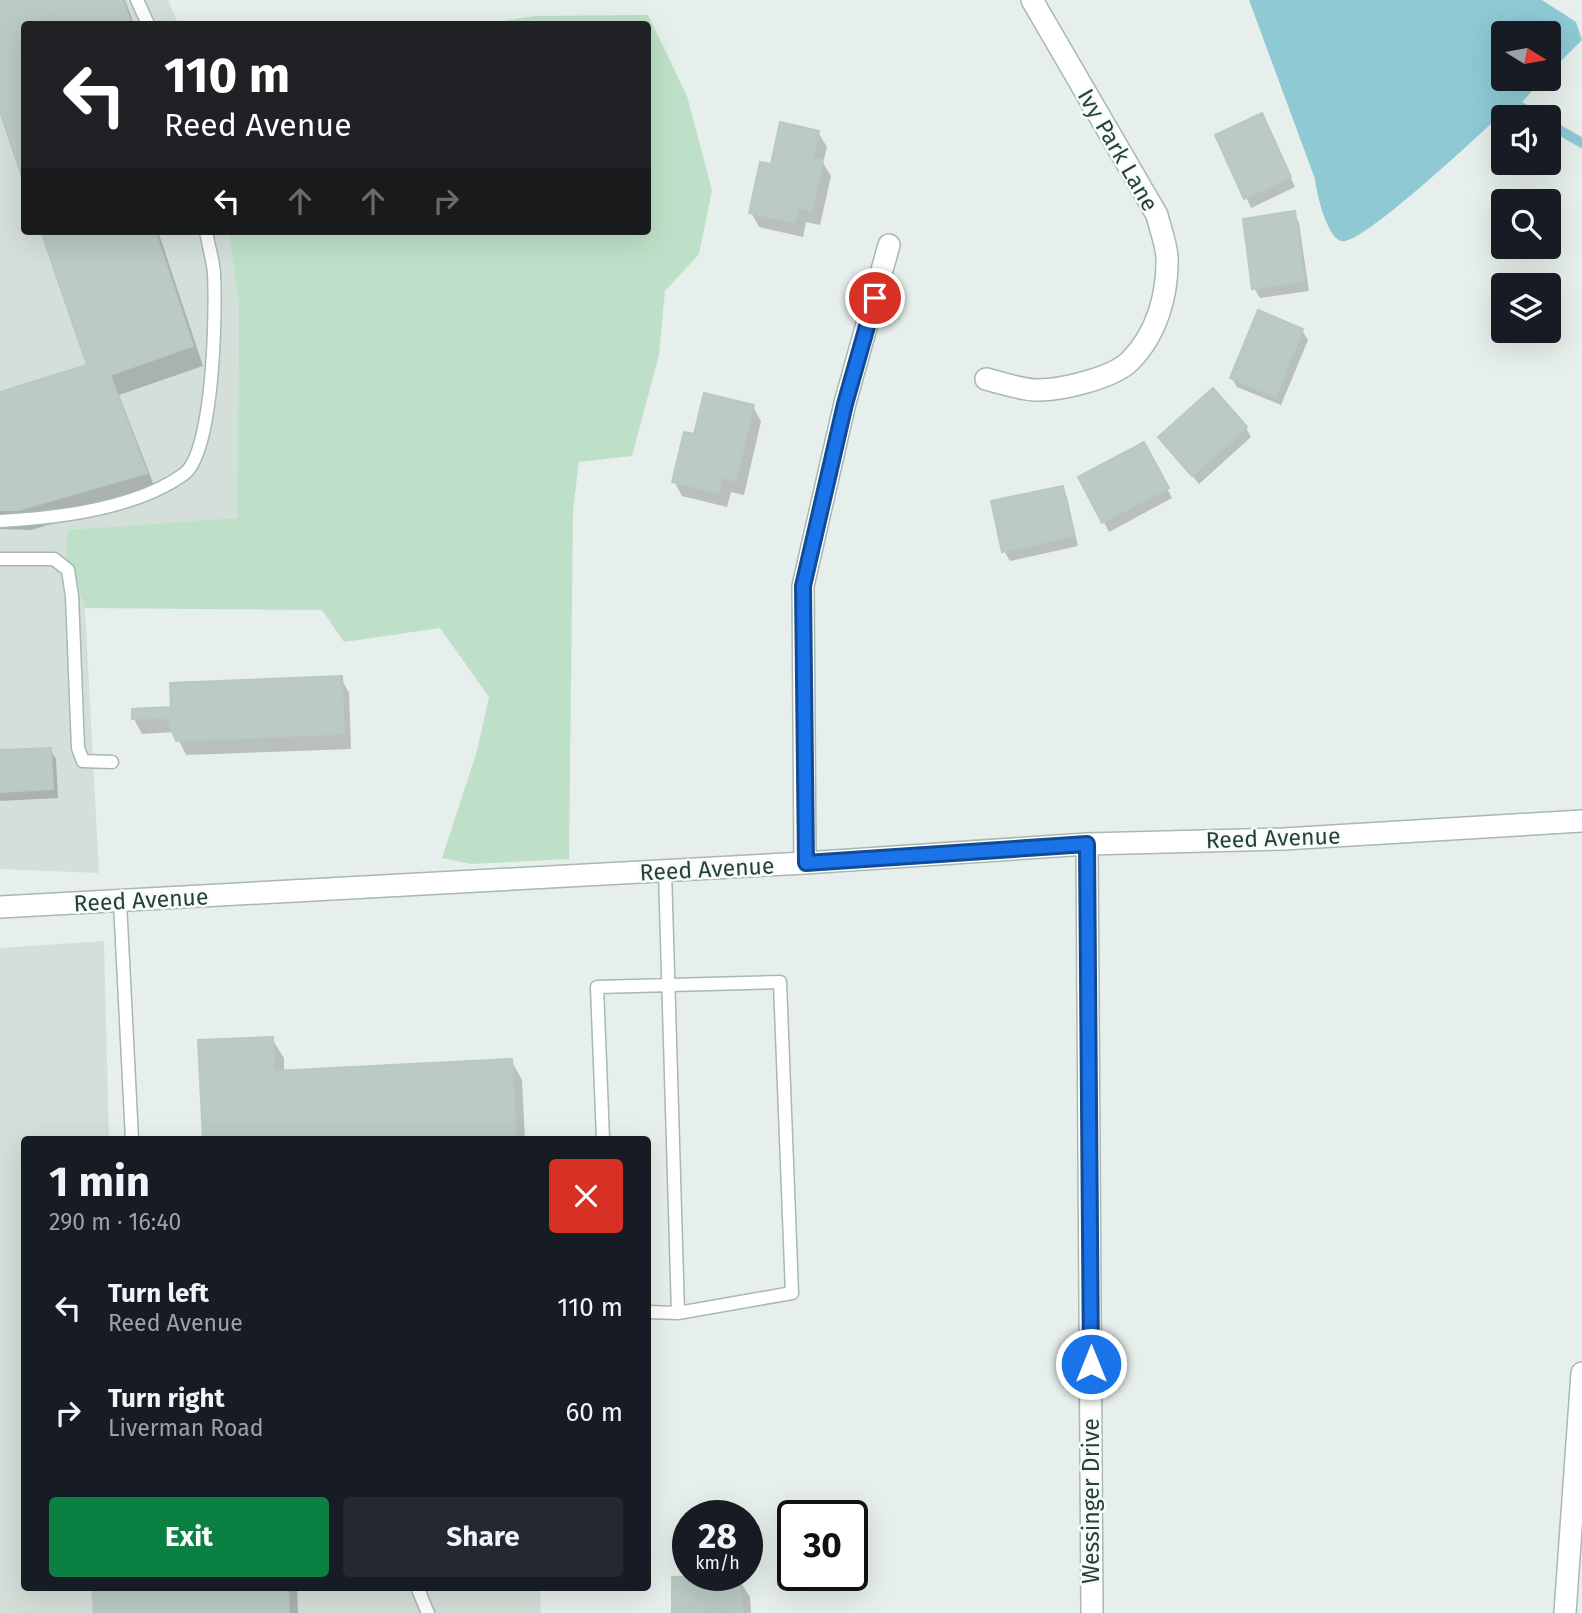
<!DOCTYPE html>
<meta charset="utf-8">
<style>
:root{--surface:#171b24;--page:#242831;--text:#f1f3f6;--muted:#9ea1a6;--accent:#0b8043}
body{margin:0;font-family:"Fira Sans",sans-serif;background:var(--page);color:var(--text);height:100vh;display:flex;flex-direction:column;font-size:26px;white-space:nowrap}
*{box-sizing:border-box;margin:0}
p{font-size:23px;color:var(--muted)}
.icon{flex:none;width:38px;height:38px;fill:none;stroke:currentColor;stroke-width:2;stroke-linecap:round;stroke-linejoin:round}
.map{position:relative;flex:1;overflow:hidden}
.sheet{position:absolute;left:21px;top:1136px;width:630px;height:455px;display:flex;flex-direction:column;background:var(--surface);border-radius:7px;box-shadow:0 7px 28px #0002}
.sheet>*{flex:none}
.top-card{position:absolute;left:21px;top:21px;width:630px;height:214px;border-radius:7px;box-shadow:0 7px 28px #0002;background:#202124;color:#fff;overflow:hidden}
.needle{width:46px;rotate:101deg}
.tools{position:absolute;left:1491px;top:21px;display:grid;gap:14px}
.tools a{display:grid;place-items:center;width:70px;height:70px;border-radius:7px;background:var(--surface);box-shadow:0 7px 28px #0002;font-size:35px}
.speed{position:absolute;left:672px;top:1500px;display:flex;gap:14px;font-size:35px;font-weight:700;text-align:center}
.speed>*{display:grid;place-content:center;width:91px;height:91px;border-radius:50%;background:var(--surface);box-shadow:0 7px 28px #0002;line-height:1}
.speed small{font-size:18px;font-weight:400}
.speed .limit{border:4px solid #111;border-radius:10px;background:#fff;color:#111}
.pin{position:absolute;display:grid;place-items:center;width:60px;height:60px;color:#fff;margin:-30px;border:4px solid #fff;border-radius:50%;box-shadow:0 2px 7px #0007}
.me{position:absolute;width:77px;margin:-38px;rotate:0deg;stroke-linejoin:round;filter:drop-shadow(0 0 5px #0008)}
.turn{display:flex;align-items:center;gap:24px;height:147px;padding:0 28px;font-size:32px}
.turn .icon{width:91px;height:91px;stroke-width:2.5}
.turn b{display:block;font-size:49px;line-height:60px}
.lanes{display:flex;align-items:center;height:66px;padding:0 28px;background:#0003;justify-content:center;gap:35px;direction:ltr}
.lanes .off{opacity:.35}
.round{display:grid;place-items:center;flex:none;width:74px;height:74px;border-radius:7px;background:var(--page)}
.overview{display:flex;align-items:center;justify-content:space-between;height:119px;padding:0 28px}
h1{font-size:42px;font-weight:700;line-height:52px}
.cta{display:flex;gap:14px;margin-top:auto;padding:14px 28px}
.cta a{flex:1;height:80px;border-radius:7px;background:var(--accent);color:#fff;font-size:28px;font-weight:700;line-height:80px;text-align:center}
.cta a+a{background:var(--page);color:var(--text)}
ul{padding:0;list-style:none}
li{display:flex;align-items:center;gap:21px;height:105px;padding:0 28px}
li div{flex:1}
li b{display:block;font-size:26px}
li em{font-style:normal}
.map>svg:first-child{display:block}
.built{fill:#d4dfda}
.green{fill:#bfe0c8}
.water{fill:#8ec9d4}
.shadow{fill:#0003}
.lines{fill:none;stroke-linecap:round;stroke-linejoin:round}
.stream{stroke:#8ec9d4;stroke-width:10}
.building{fill:#bbcac4;stroke:#b8c9c2;stroke-width:2}
.service-casing{stroke:#a8b8b2;stroke-width:15}
.minor-casing{stroke:#a8b8b2;stroke-width:24}
.service{stroke:#fff;stroke-width:12}
.minor{stroke:#fff;stroke-width:21}
.route-casing{stroke:#114b97;stroke-width:18}
.route{stroke:#1a73e8;stroke-width:12}
.labels{text-anchor:middle;dominant-baseline:central;stroke-width:5;stroke-linejoin:round;paint-order:stroke}
.street-label{font-size:23px;fill:#24423a;stroke:#f7fbf9}
</style>
<div class="map">
<svg width="1582" height="1613" viewBox="0 0 1582 1613">
<rect width="100%" height="100%" fill="#e6efeb"/>
<path class="built" d="M0 0H168L178 24H24V231H229L239 307 237 519 66 556 85 608 99 873 0 869Z
M104 941 109 1139H24V1587H540L541 1613H0V948Z"/>
<path class="green" d="M648 15 687 96 712 190 699 254 665 291 659 355 632 456 579 462 573 511 569 859 471 864 442 858 477 751 489 697 440 628 344 642 322 610 85 608 66 556 68 530 237 518 239 307 229 231H648V24H486L534 16Z"/>
<path class="water" d="M1249 0H1542L1576 22 1582 40 1549 73V33H1503V79H1542L1519 106 1506 110C1485 129 1360 248 1341 241 1327 237 1316 192 1315 179Z"/>
<path class="shadow" d="M0 0H125L134 24H24V177L0 105Z
M1267 125 1295 187 1251 208 1217 136Z
M818 132 827 147 823 163 831 176 820 225 806 222 803 237 759 227 751 212 772 166Z
M1294 213 1299 223 1309 291 1260 298 1254 288Z
M43 231H158L203 366 119 395 157 493 31 530 0 529V394L89 367Z
M1302 330 1308 340 1281 405 1237 387 1232 378Z
M753 407 761 421 744 495 731 492 727 507 682 496 674 481 695 437Z
M1246 428 1251 437 1199 484 1160 437Z
M1149 454 1172 498 1109 532 1081 478Z
M1062 488 1067 497 1078 546 1010 561 1004 551Z
M341 678 349 693 351 749 186 755 175 732 142 734 134 719V710L173 709Z
M50 749 56 759 58 798 0 801V752Z
M272 1039 284 1058V1072L511 1060 522 1080 525 1139H205L200 1042Z
M738 1578 750 1597 751 1613H674Z
M94 1587H297L298 1613H96Z"/>
<g class="lines">
<path class="stream" d="M1519 106 1538 117
M1549 124 1582 143"/>
</g>
<path class="building" d="M0 0H123L131 24H24V183L0 111Z
M1262 113 1291 177 1244 199 1215 135Z
M780 122 819 131 813 158 823 160 812 211 799 208 795 223 749 213 760 162 771 164Z
M1295 211 1304 281 1252 289 1243 219Z
M41 231H155L193 346 110 375 147 473 19 510H0V392L87 365Z
M1258 310 1303 329 1276 397 1230 378Z
M1213 388 1247 427 1192 476 1158 437Z
M704 393 754 405 736 481 722 478 718 493 672 482 684 432 694 434Z
M1144 442 1169 488 1102 523 1078 477Z
M1063 486 1074 536 1002 552 991 501Z
M342 676 344 734 176 741 167 718 132 719V709L171 707 170 683Z
M51 748 53 789 0 792V750Z
M273 1037 274 1071 512 1059 516 1139H203L198 1040Z
M739 1576 743 1613H672V1577Z
M92 1587H288L289 1613H94Z"/>
<g class="lines">
<defs>
<path id="service" d="M137 0 148 24
M0 521C57 518 136 509 184 474 214 452 216 311 214 273 213 259 208 245 206 231
M0 559H54L68 570 72 596 78 748 83 761 112 762
M665 871 678 1313
M120 902 132 1139
M603 1139 597 987 780 982 792 1293 678 1313 648 1312
M417 1587 428 1613"/>
<path id="minor" d="M986 379C1002 383 1021 390 1038 390 1062 390 1113 378 1130 361 1157 334 1168 294 1167 257 1166 243 1160 228 1157 215L1032 0
M1087 844 1092 1613
M805 863 803 586 845 403 889 245
M0 907 805 863 1087 844 1284 839 1582 821
M1565 1613 1582 1373"/>
</defs>
<use href="#service" class="service-casing"/>
<use href="#minor" class="minor-casing"/>
<use href="#service" class="service"/>
<use href="#minor" class="minor"/>
</g>
<g class="lines">
<defs>
<path id="route" d="M875 298 845 404 803 586 806 863 1087 844 1091 1364"/>
</defs>
<use href="#route" class="route-casing"/>
<use href="#route" class="route"/>
</g>
<g class="labels">
<g class="street-label">
<text transform="translate(1118 150) rotate(60)">Ivy Park Lane</text>
<text transform="translate(1273 838) rotate(-2)">Reed Avenue</text>
<text transform="translate(707 869) rotate(-3)">Reed Avenue</text>
<text transform="translate(141 900) rotate(-3)">Reed Avenue</text>
<text transform="translate(1091 1501) rotate(-90)">Wessinger Drive</text>
</g>
</g>
</svg>
<div class="tools">
<a><svg class="needle" viewBox="-14 -14 28 28"><path d="M0-13l5 13h-10z" fill="#e53935"/><path d="M0 13l5-13h-10z" fill="#9ea1a6"/></svg></a>
<a><svg class="icon" aria-label="sound" viewBox="0 0 24 24"><path d="M4 9h4l5-4v14l-5-4H4zM17 9q2 3 0 6"/></svg></a>
<a><svg class="icon" aria-label="search" viewBox="0 0 24 24"><circle cx="10" cy="10" r="6"/><path d="M15 15l6 6"/></svg></a>
<a><svg class="icon" aria-label="layers" viewBox="0 0 24 24"><path d="M12 4l9 5-9 5-9-5zM3 14l9 5 9-5"/></svg></a>
</div>
<div class="speed"><div>28<small>km/h</small></div><div class="limit">30</div></div>
<div class="pin" style="left:875px;top:298px;background:#d93025"><svg class="icon" aria-label="arrive" viewBox="0 0 24 24"><path d="M6 21V4h12l-3 4 3 4H6"/></svg></div>
<svg class="me" style="left:1091px;top:1364px" viewBox="-20 -20 40 40"><circle r="17" fill="#1a73e8" stroke="#fff" stroke-width="3"/><path d="M0-11L8 9 0 5-8 9z" fill="#fff"/></svg>
<div class="top-card">
<div class="turn"><svg class="icon" aria-label="left" viewBox="0 0 24 24"><path d="M17 20v-9H6M10 6l-5 5 5 5"/></svg><div><b>110 m</b>Reed Avenue</div></div>
<div class="lanes"><svg class="icon" aria-label="left" viewBox="0 0 24 24"><path d="M17 20v-9H6M10 6l-5 5 5 5"/></svg><svg class="icon off" aria-label="ahead" viewBox="0 0 24 24"><path d="M12 20V5M6 11l6-6 6 6"/></svg><svg class="icon off" aria-label="ahead" viewBox="0 0 24 24"><path d="M12 20V5M6 11l6-6 6 6"/></svg><svg class="icon off" aria-label="right" viewBox="0 0 24 24"><path d="M7 20v-9h11M14 6l5 5-5 5"/></svg></div>
</div>
<section class="sheet">
<div class="overview"><div><h1>1 min</h1><p>290 m · 16:40</p></div><a class="round" style="background:#d93025;color:#fff"><svg class="icon" aria-label="close" viewBox="0 0 24 24"><path d="M6 6l12 12M18 6L6 18"/></svg></a></div>
<ul>
<li><svg class="icon" aria-label="left" viewBox="0 0 24 24"><path d="M17 20v-9H6M10 6l-5 5 5 5"/></svg><div><b>Turn left</b><p>Reed Avenue</p></div><em>110 m</em></li>
<li><svg class="icon" aria-label="right" viewBox="0 0 24 24"><path d="M7 20v-9h11M14 6l5 5-5 5"/></svg><div><b>Turn right</b><p>Liverman Road</p></div><em>60 m</em></li>
</ul>
<div class="cta"><a>Exit</a><a>Share</a></div>
</section>
</div>
